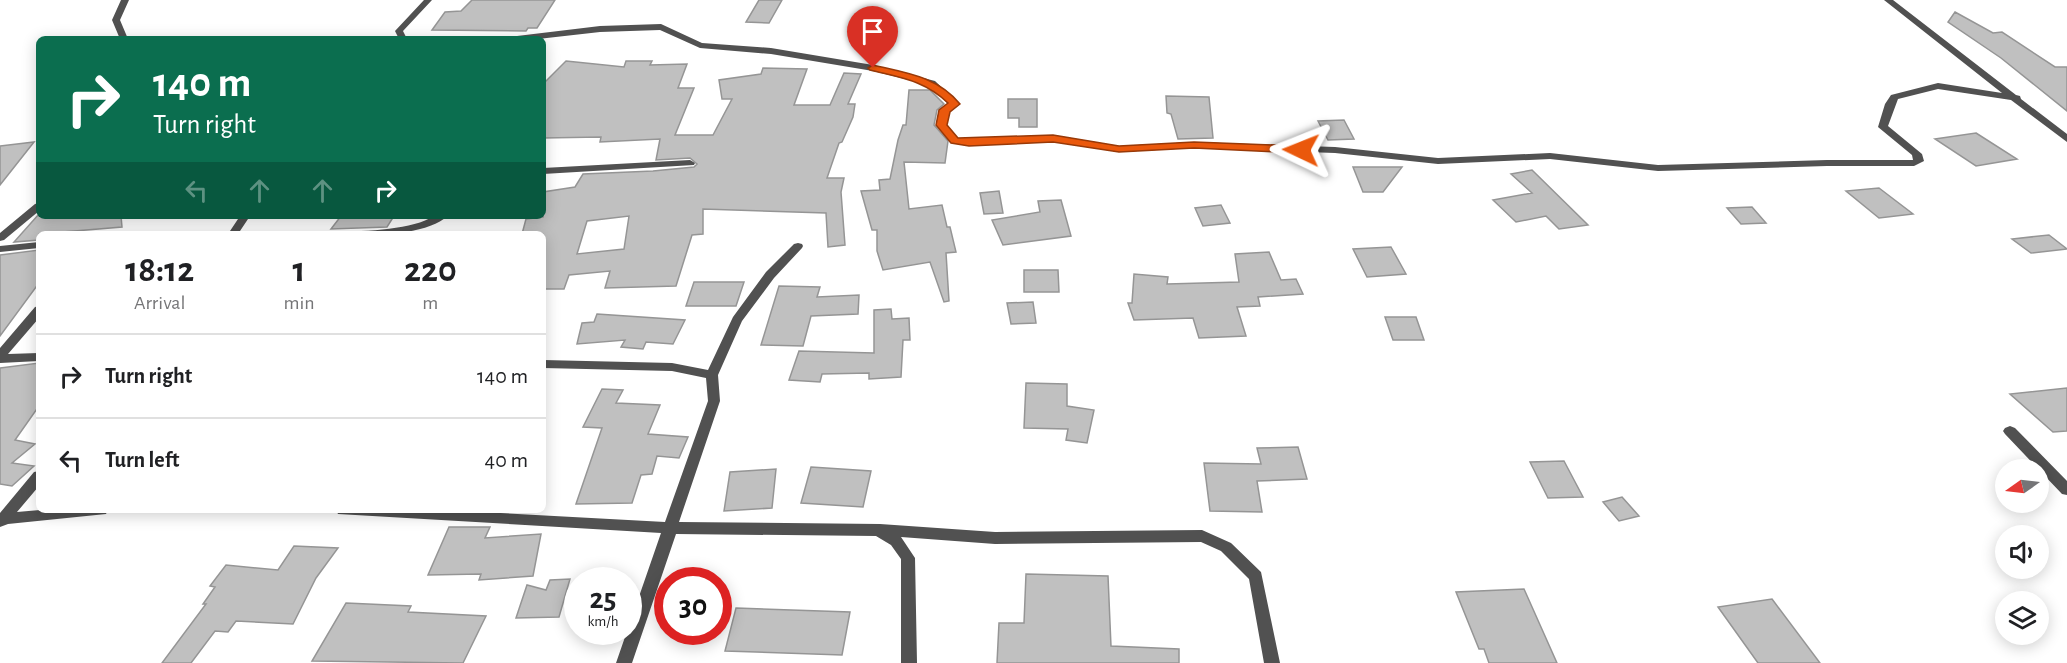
<!DOCTYPE html>
<style>
:root{--surface:#fff;--page:#f2f2f2;--text:#202124;--muted:#757577;--line:#e0e0e0}
body{margin:0;font-family:"Alegreya Sans",sans-serif;background:var(--page);color:var(--text);height:100vh;display:flex;flex-direction:column;font-size:22px;white-space:nowrap}
*{box-sizing:border-box;margin:0}
p{font-size:20px;color:var(--muted)}
.icon{flex:none;width:33px;height:33px;fill:none;stroke:currentColor;stroke-width:2;stroke-linecap:round;stroke-linejoin:round}
.map{position:relative;flex:1;overflow:hidden}
.side{position:absolute;left:36px;top:231px;width:510px;height:282px;display:flex;flex-direction:column;background:var(--surface);border-radius:9px;box-shadow:0 3px 15px #0003}
.side>*{flex:none}
.guide{position:absolute;left:36px;top:36px;width:510px;height:183px;border-radius:9px;box-shadow:0 3px 15px #0003;background:#0b6e4f;color:#fff;overflow:hidden}
.needle{width:39px;rotate:256deg}
.tools{position:absolute;left:1995px;top:459px;display:grid;gap:12px}
.tools a{display:grid;place-items:center;width:54px;height:54px;border-radius:50%;background:var(--surface);box-shadow:0 3px 15px #0003;font-size:30px}
.speed{position:absolute;left:564px;top:567px;display:flex;gap:12px;font-size:30px;font-weight:700;text-align:center}
.speed>*{display:grid;place-content:center;width:78px;height:78px;border-radius:50%;background:var(--surface);box-shadow:0 3px 15px #0003;line-height:1}
.speed small{font-size:15px;font-weight:400}
.speed .limit{border:9px solid #d22;background:#fff;color:#111}
.pin{position:absolute;display:grid;place-items:center;width:51px;height:51px;color:#fff;margin:-62px -26px;border-radius:50% 50% 50% 0;rotate:-45deg;box-shadow:0 0 6px #0007}
.pin .icon{rotate:45deg}
.me{position:absolute;width:66px;margin:-33px;rotate:272deg;stroke-linejoin:round;filter:drop-shadow(0 0 4px #0008)}
.turn{display:flex;align-items:center;gap:21px;height:126px;padding:0 18px;font-size:27px}
.turn .icon{width:78px;height:78px;stroke-width:2.5}
.turn b{display:block;font-size:42px;line-height:51px}
.lanes{display:flex;align-items:center;height:57px;padding:0 18px;background:#0003;justify-content:center;gap:30px;direction:ltr}
.lanes .off{opacity:.35}
.eta{display:flex;justify-content:space-evenly;align-items:center;height:102px;text-align:center}
.eta b{font-size:36px;font-weight:700;line-height:42px}
ul{padding:0;list-style:none}
li{display:flex;align-items:center;gap:18px;height:84px;padding:0 18px;border-top:2px solid var(--line)}
li div{flex:1}
li b{display:block;font-size:22px}
li em{font-style:normal}
.map>svg:first-child{display:block}
.building{fill:#c0c0c0;stroke:#959595;stroke-width:1.5;fill-rule:evenodd}
.lines{fill:none;stroke-linecap:round;stroke-linejoin:round}
.minor{fill:#515151;fill-rule:evenodd}
.route{fill:#ea580c;stroke:#983908;stroke-width:1.5}
</style>
<div class="map">
<svg width="2067" height="663" viewBox="0 0 2067 663">
<rect width="100%" height="100%" fill="#fff"/>
<path class="building" d="M472 0H555L537 28H528L526 31 432 30 445 12 461 11Z
M759 0H782L769 23 746 22Z
M1955 12 1993 33 2002 32 2055 67H2067V111L2001 58 1948 22Z
M566 61 624 67 626 61H652L650 65 687 64 678 88H694L675 135H713L732 99H722L719 80 761 74 763 68 807 69 794 105H830L844 73 861 74 848 104H855L853 117 842 142 839 143 827 178H844L841 192 845 245 828 247 826 213 703 209V234L692 235 676 286 605 288 610 271 569 275 564 289H543V234H522L526 219 543 217V192L575 187 583 174 653 171 694 167 697 164 690 158 656 160 660 139 600 142 601 137 543 138V84ZM629 216 624 249 577 254 587 221Z
M909 90H930L944 104 937 110 934 125 948 141 945 163 904 162 909 209 942 205 947 227H950L956 252 946 253 949 301 944 302 930 262 883 270 877 251V230H872L861 191 880 190 879 180 890 179 898 140 903 125H906Z
M1166 96 1209 97 1213 138 1178 139 1171 114 1167 113Z
M1008 99H1037V127H1019V118H1008Z
M1344 120 1354 139 1328 140 1318 121Z
M1976 133 2017 159 1976 166 1935 139Z
M34 142 0 185V146Z
M1353 167H1402L1383 192H1363Z
M1532 170 1588 225 1559 229 1546 216 1516 222 1493 200 1532 193 1511 174Z
M1879 188 1913 214 1879 218 1846 191Z
M999 191 1003 213 984 214 980 193Z
M1061 200 1071 236 1003 245 992 220 1040 212 1038 201Z
M1221 205 1230 223 1203 226 1195 208Z
M1752 207 1766 223 1741 224 1727 208Z
M39 214 121 216 122 227 39 234V240L14 242Z
M341 216H394L387 227 331 229Z
M2049 235 2067 249 2031 253 2012 239Z
M1391 247 1406 274 1367 277 1353 249Z
M39 250V283L0 336V255Z
M1269 252 1281 280 1296 279 1303 294 1258 297 1260 306 1237 307 1246 336 1199 338 1193 318 1134 320 1128 303H1132L1134 274 1168 277 1167 284 1239 282 1235 254Z
M1024 270H1058L1059 292H1024Z
M694 282H744L736 306H686Z
M779 286 820 287 817 297 859 295 858 314 811 316 803 346 761 345Z
M1033 302 1036 323 1011 324 1007 303Z
M891 309 892 319 909 318 910 340H903L901 377 869 379V373L822 374 820 382 789 380 799 351 874 353V310Z
M597 314 685 320 673 344 646 342 643 349 621 347 625 340 577 344 582 323 594 322Z
M1385 317H1416L1424 340H1393Z
M39 363V406L15 440 35 444 12 463 34 466 12 486 0 484V368Z
M1026 383 1067 384V406L1094 410 1087 443 1066 440 1068 429 1024 428Z
M2067 388V431L2053 432 2010 394Z
M602 389 623 390 616 403 660 405 648 434 688 437 679 458 657 456 652 474 641 475 632 503 576 504 602 428 583 427Z
M1298 447 1307 479 1257 481 1262 512 1210 511 1204 463 1261 464 1257 448Z
M1564 461 1583 497 1548 498 1530 462Z
M811 467 871 471 863 507 801 503Z
M776 469 772 508 724 511 730 472Z
M1622 497 1639 516 1619 521 1603 502Z
M449 527H490L485 538 541 534 533 576 479 580 481 574 428 575Z
M294 546 338 548 316 578 293 624 236 621 228 632 215 631 191 663H162L206 604H203L215 587 210 586 226 565 278 570Z
M1026 574 1108 576 1111 646 1179 649V663H997L999 623H1024Z
M570 579 559 617 516 618 527 585 546 590 550 580Z
M1524 589 1557 663H1489L1484 649H1479L1456 592Z
M1772 599 1820 663H1758L1718 607Z
M346 603 411 606 408 612 486 616 463 663 312 661Z
M736 608 850 612 842 655 725 651Z"/>
<g class="lines">
<path class="minor" d="M121 0H129L120 20 128 39H120L112 20Z
M424 0H432L403 31 407 39H399L395 31Z
M1884 0H1893L2016 95 2020 96 2021 99 2067 134V142L2011 100 1938 89 1898 99 1888 126 1922 154 1924 161 1914 166H1827L1658 171 1550 159 1438 164 1335 153 1194 148 1119 152 1053 141 969 146 952 143 936 125 939 110 948 104 929 85 873 71 771 54 700 48 660 30 600 32 538 39H513L517 36 600 26 661 24 702 43 771 48 873 65 935 81 959 104 948 111 946 125 958 139 969 140 1053 135 1119 146 1194 142 1335 147 1438 158 1550 153 1658 165 1827 160H1913L1912 155 1878 127 1885 104 1891 95 1938 83 2002 93Z
M690 160 695 163 694 165 543 174V168Z
M39 203V211L4 240 0 241V233L35 204Z
M240 216H250L238 234H228Z
M434 216H447C421 243 316 234 278 234L283 231C322 231 402 236 434 216Z
M39 242V248L0 252V246Z
M798 243 802 244 803 246 802 248 774 278 742 321 718 375 720 401 679 522 880 524 995 532 1202 530 1231 543 1261 572 1280 663H1264L1249 579 1221 551 1201 542 995 544 901 537 915 558 917 663H901V559L891 545 876 536 676 534 632 663H616L661 533 338 514 336 510H445L665 522 708 401 706 378 672 371 543 368V360L672 363 708 370 733 317 766 272 794 244Z
M39 306V318L8 354 39 353V361L0 363V348L35 307Z
M2010 426 2015 428 2067 481V495L2062 494 2005 434 2003 431 2005 428Z
M39 471V486L17 512 40 510H108L106 514 8 524 0 527V513L34 472Z"/>
</g>
<path class="route" d="M873 65C906 73 937 76 960 104L950 112 947 125 958 138 1053 135 1119 146 1194 142 1301 146 1306 150 1301 153 1194 148 1119 152 1053 142 969 146 951 143 936 125 939 110 948 103C924 80 901 78 870 70L868 68Z"/>
</svg>
<div class="tools">
<a><svg class="needle" viewBox="-14 -14 28 28"><path d="M0-13l5 13h-10z" fill="#e53935"/><path d="M0 13l5-13h-10z" fill="#757577"/></svg></a>
<a><svg class="icon" aria-label="sound" viewBox="0 0 24 24"><path d="M4 9h4l5-4v14l-5-4H4zM17 9q2 3 0 6"/></svg></a>
<a><svg class="icon" aria-label="layers" viewBox="0 0 24 24"><path d="M12 4l9 5-9 5-9-5zM3 14l9 5 9-5"/></svg></a>
</div>
<div class="speed"><div>25<small>km/h</small></div><div class="limit">30</div></div>
<div class="pin" style="left:873px;top:68px;background:#d93025"><svg class="icon" aria-label="arrive" viewBox="0 0 24 24"><path d="M6 21V4h12l-3 4 3 4H6"/></svg></div>
<svg class="me" style="left:1301px;top:150px" viewBox="-20 -20 40 40"><path d="M0-17L14 15 0 8-14 15z" fill="#ea580c" stroke="#fff" stroke-width="4"/></svg>
<div class="guide">
<div class="turn"><svg class="icon" aria-label="right" viewBox="0 0 24 24"><path d="M7 20v-9h11M14 6l5 5-5 5"/></svg><div><b>140 m</b>Turn right</div></div>
<div class="lanes"><svg class="icon off" aria-label="left" viewBox="0 0 24 24"><path d="M17 20v-9H6M10 6l-5 5 5 5"/></svg><svg class="icon off" aria-label="ahead" viewBox="0 0 24 24"><path d="M12 20V5M6 11l6-6 6 6"/></svg><svg class="icon off" aria-label="ahead" viewBox="0 0 24 24"><path d="M12 20V5M6 11l6-6 6 6"/></svg><svg class="icon" aria-label="right" viewBox="0 0 24 24"><path d="M7 20v-9h11M14 6l5 5-5 5"/></svg></div>
</div>
<section class="side">
<div class="eta">
<div><b>18:12</b><p>Arrival</p></div>
<div><b>1</b><p>min</p></div>
<div><b>220</b><p>m</p></div>
</div>
<ul>
<li><svg class="icon" aria-label="right" viewBox="0 0 24 24"><path d="M7 20v-9h11M14 6l5 5-5 5"/></svg><div><b>Turn right</b></div><em>140 m</em></li>
<li><svg class="icon" aria-label="left" viewBox="0 0 24 24"><path d="M17 20v-9H6M10 6l-5 5 5 5"/></svg><div><b>Turn left</b></div><em>40 m</em></li>
</ul>
</section>
</div>
